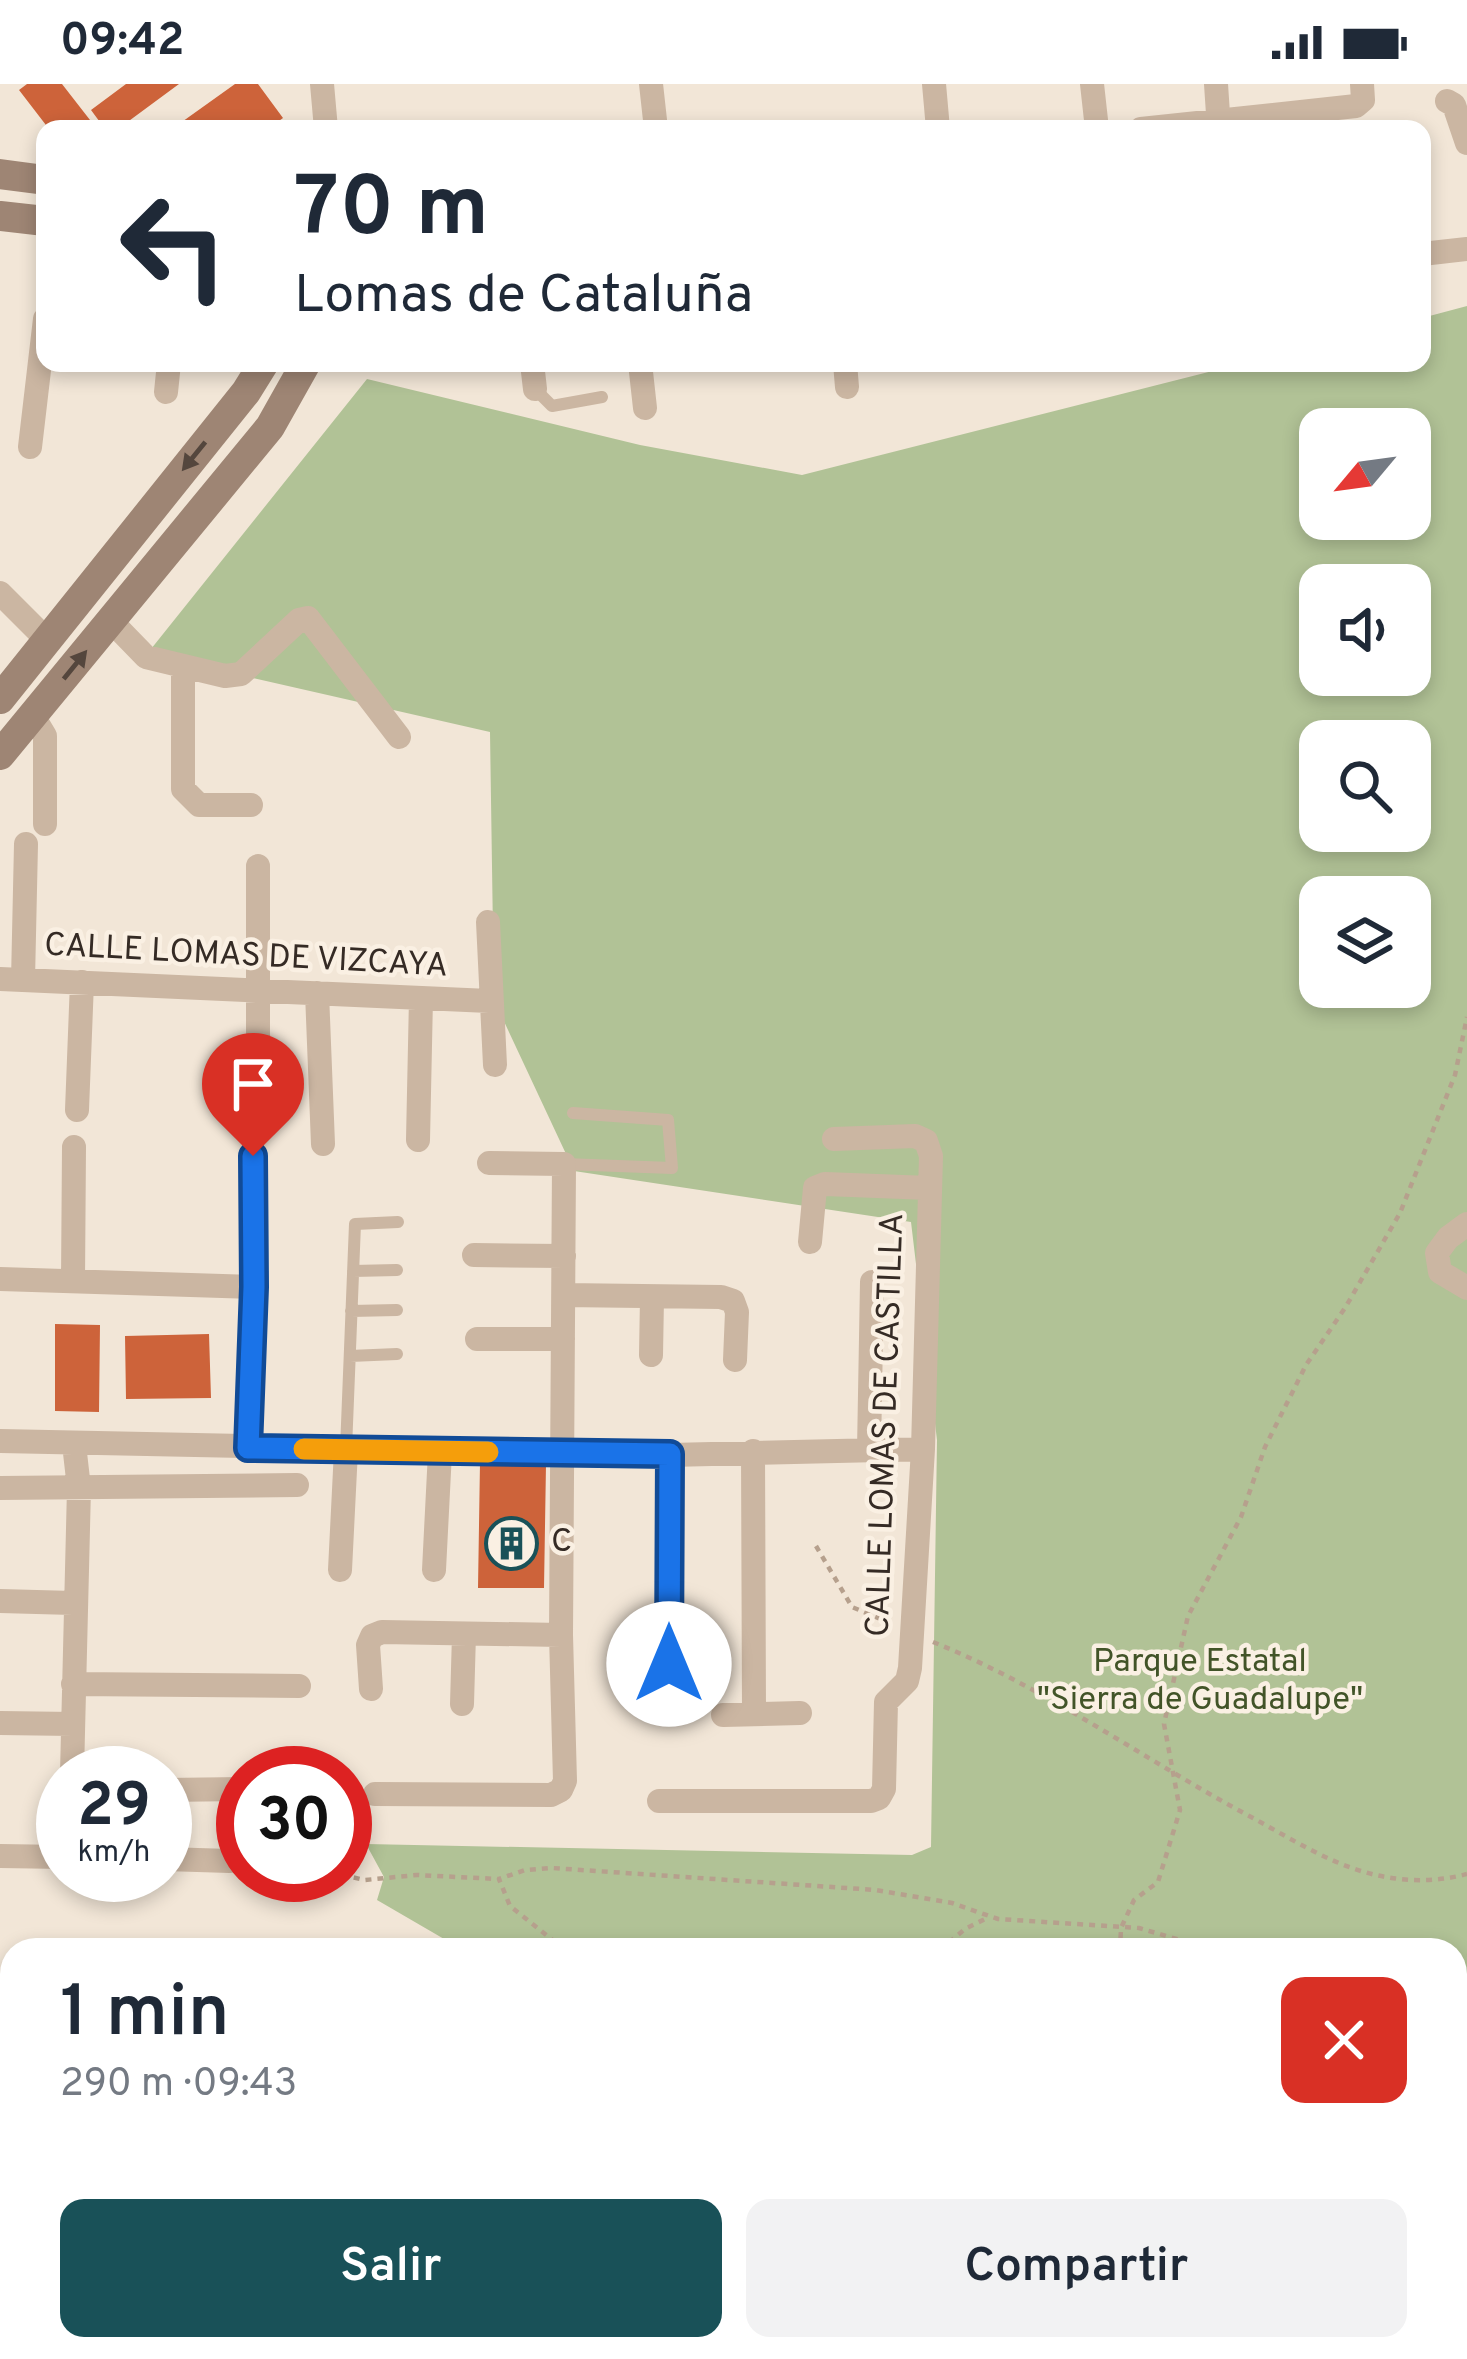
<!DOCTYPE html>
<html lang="es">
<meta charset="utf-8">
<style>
:root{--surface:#fff;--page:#f2f2f3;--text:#1f2937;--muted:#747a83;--accent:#195158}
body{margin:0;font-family:Overpass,sans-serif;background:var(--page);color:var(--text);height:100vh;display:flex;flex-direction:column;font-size:45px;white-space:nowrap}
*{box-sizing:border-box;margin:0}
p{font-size:39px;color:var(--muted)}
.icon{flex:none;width:66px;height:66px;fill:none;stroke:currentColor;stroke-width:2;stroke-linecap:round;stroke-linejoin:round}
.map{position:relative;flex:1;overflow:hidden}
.sheet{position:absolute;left:0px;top:1854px;width:1467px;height:423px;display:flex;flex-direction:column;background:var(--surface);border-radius:36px 36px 0 0;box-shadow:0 6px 18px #0003}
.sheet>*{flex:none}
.guide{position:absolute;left:36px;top:36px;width:1395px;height:252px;border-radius:24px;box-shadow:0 6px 18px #0003;background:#fff;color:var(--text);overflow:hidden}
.needle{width:78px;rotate:241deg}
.controls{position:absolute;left:1299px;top:324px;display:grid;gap:24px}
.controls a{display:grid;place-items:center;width:132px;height:132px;border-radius:24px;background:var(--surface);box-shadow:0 6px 18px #0003;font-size:60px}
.speed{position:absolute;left:36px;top:1662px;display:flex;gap:24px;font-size:60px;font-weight:700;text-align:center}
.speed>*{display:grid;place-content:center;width:156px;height:156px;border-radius:50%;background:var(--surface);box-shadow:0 6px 18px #0003;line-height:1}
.speed small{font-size:30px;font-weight:400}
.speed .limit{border:18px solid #d22;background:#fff;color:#111}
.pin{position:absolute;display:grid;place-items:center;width:102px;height:102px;color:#fff;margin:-123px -51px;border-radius:50% 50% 50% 0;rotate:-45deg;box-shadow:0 0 12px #0007}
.pin .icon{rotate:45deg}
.me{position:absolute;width:132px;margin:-66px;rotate:0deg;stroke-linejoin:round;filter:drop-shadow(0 0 9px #0008)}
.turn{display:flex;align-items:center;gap:42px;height:252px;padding:0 60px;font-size:54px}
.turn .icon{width:156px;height:156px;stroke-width:2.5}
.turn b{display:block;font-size:84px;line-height:102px}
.round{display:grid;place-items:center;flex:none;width:126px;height:126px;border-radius:24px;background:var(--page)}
.summary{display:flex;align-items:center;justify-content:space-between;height:204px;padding:0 60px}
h1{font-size:72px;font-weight:600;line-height:90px}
.action{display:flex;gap:24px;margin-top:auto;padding:24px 60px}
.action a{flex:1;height:138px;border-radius:24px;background:var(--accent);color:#fff;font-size:48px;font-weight:600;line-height:138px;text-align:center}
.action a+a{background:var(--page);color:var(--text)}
.status{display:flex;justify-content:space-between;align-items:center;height:84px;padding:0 60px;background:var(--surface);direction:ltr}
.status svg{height:33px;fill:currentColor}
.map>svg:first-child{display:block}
.green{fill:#b1c296;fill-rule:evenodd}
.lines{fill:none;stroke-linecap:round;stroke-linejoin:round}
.stream{stroke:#74acb1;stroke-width:6}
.building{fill:#cd633a}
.path{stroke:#b6a08d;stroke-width:4.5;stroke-dasharray:6 6;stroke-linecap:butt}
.lane{stroke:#cbb6a2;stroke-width:12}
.street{stroke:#cbb6a2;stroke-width:24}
.secondary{stroke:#9e8574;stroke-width:30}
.oneway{fill:#54463d}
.route-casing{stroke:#114b97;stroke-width:30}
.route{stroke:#1a73e8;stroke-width:21}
.slow{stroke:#f59e0b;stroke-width:21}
.labels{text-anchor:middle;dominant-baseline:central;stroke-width:9;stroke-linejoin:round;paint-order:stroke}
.street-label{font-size:33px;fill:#352b25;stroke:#faf0e3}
.poi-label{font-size:33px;fill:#352b25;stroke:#faf0e3;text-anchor:start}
.park-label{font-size:33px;fill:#425428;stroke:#faf0e3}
</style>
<div class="status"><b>09:42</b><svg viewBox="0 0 49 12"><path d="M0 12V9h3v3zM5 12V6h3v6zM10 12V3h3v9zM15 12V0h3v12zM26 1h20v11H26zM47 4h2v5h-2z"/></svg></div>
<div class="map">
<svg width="1467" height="2275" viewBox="0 0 1467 2275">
<rect width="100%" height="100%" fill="#f2e6d7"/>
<path class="green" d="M1467 222V2275H878L881 2265H1455V1866H463L377 1816 384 1793 366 1760 912 1771 931 1763 937 1356 911 1138 574 1087 494 916 490 648 147 570 367 295 640 361 802 391 1244 279H1422V234ZM1320 345H1410V435H1320ZM1320 501H1410V591H1320ZM1320 657H1410V747H1320ZM1320 813H1410V903H1320Z"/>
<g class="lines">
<path class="stream" d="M261 2265 284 2275
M1198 2265 1214 2275
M217 2275 251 2265
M942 2275 969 2265
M1439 2275 1467 2264"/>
</g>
<path class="building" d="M27 0H62L97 45H49L19 6Z
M126 0H179L118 45H105L91 26Z
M235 0H258L283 34 268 45H172Z
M55 1240 100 1241 99 1328 55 1327Z
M209 1250 211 1314 126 1315 125 1252Z
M480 1379 546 1380 544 1504H478Z"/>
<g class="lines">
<path class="path" d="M816 1462 852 1523 890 1539
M933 1558C1045 1603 1146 1677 1253 1734 1295 1757 1338 1785 1386 1793 1413 1798 1441 1797 1467 1790
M342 1791 365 1796 417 1791 498 1795
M565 1866 510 1822 499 1795 525 1786 552 1784 876 1806 952 1819 998 1835 1139 1844 1214 1866
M940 1866 965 1845 989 1833
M1120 1866 1121 1844 1134 1816 1158 1798 1180 1726 1164 1640 1188 1532 1241 1433 1265 1363 1306 1281 1345 1224 1400 1129 1455 991 1467 933
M1455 1874 1467 1872
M1455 1940 1467 1944
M1287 2265 1289 2275"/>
<path class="lane" d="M535 305 552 322 602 313
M564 1080 672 1084 668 1036 573 1029
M353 1187 397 1186
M351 1227 397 1226
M350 1272 397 1270
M346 1365 355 1140 398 1138"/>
<path class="street" d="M322 0 326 45
M651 0 656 45
M934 0 938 45
M1092 0 1097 45
M1216 0 1219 45
M1447 17 1454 21 1467 59
M1141 45 1356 22 1363 16 1362 0
M1422 170 1467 165
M532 279 535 305
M640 279 645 324
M845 279 847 303
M166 308 169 279
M30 363 45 235
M0 509 47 556
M111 537 146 573 225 592 241 590 299 536 308 534 399 653
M183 583V705L199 721H251
M33 632 45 652V740
M488 838 495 981
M0 895 489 917
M23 896 26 760
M317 909 323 1060
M77 1026 82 898
M258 1033V782
M418 1056 421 914
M1467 1140 1448 1154 1437 1169 1440 1188 1467 1204
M810 1158 815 1104 825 1100 929 1104
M474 1171 564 1172
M0 1195 254 1203
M73 1197 74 1063
M564 1211 721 1213 733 1217 737 1228 735 1276
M477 1255H563
M651 1271 652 1214
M0 1357 670 1371 923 1365
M248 1364 254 1203 253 1072
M869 1366 872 1198
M753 1367 754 1629
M0 1404 297 1401
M340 1486 346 1366
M434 1486 440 1368
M0 1517 73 1519
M73 1600 299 1602
M371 1605 368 1561 372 1552 382 1548 561 1551
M462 1620 464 1550
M669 1622 670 1371
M723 1631 800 1629
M0 1639 73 1640
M72 1689 79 1404 74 1360
M165 1706 243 1705
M375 1710 551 1711 561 1706 565 1697 561 1551 564 1080 489 1079
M659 1717H871L879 1714 884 1705 886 1618 907 1597 910 1584 923 1365 931 1072 926 1057 915 1052 834 1055
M0 1772 63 1773
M165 1775 230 1777 243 1772
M0 1902H12
M0 2114 12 2128
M501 2265 514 2275
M613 2275 619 2265"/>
<path class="secondary" d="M0 90 45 96
M0 132 45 137
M0 615 246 308 264 279
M0 671 270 343 306 279
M0 2020H12
M769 2265 775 2275"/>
</g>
<defs><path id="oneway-solid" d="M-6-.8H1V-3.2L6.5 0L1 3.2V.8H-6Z" transform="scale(3)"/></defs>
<g class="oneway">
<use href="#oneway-solid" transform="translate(194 372) rotate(129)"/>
<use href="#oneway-solid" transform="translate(75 581) rotate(-51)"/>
</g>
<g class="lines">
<defs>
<path id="route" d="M253 1072 254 1203 248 1364 670 1370 669 1580"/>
</defs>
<use href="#route" class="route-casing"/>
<use href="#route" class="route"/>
<path class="slow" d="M304 1365 488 1368"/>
</g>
<defs>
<symbol id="building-ring" viewBox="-11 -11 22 22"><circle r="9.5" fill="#faf0e3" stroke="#195158" stroke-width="1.5"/><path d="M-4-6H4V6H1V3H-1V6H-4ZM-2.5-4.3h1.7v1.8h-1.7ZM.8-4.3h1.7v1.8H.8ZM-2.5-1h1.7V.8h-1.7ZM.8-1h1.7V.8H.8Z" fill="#195158"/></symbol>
</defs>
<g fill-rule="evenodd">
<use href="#building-ring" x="482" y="1430" width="59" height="59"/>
</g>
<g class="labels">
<g class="street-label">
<text transform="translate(246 873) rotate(3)">CALLE LOMAS DE VIZCAYA</text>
<text transform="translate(887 1341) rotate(-88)">CALLE LOMAS DE CASTILLA</text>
</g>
<g class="poi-label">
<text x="551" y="1459">C</text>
</g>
<g class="park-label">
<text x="1200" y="1579">Parque Estatal<tspan x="1200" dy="38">"Sierra de Guadalupe"</tspan></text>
</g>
</g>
</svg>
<div class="controls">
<a><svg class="needle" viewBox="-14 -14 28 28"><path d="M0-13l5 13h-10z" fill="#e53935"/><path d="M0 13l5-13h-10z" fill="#747a83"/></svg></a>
<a><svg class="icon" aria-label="sound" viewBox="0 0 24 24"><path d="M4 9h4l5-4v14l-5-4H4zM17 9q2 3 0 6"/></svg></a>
<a><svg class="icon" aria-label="search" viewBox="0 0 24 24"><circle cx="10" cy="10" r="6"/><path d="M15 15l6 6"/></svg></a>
<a><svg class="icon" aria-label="layers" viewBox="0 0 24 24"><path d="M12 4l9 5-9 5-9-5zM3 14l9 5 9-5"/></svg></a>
</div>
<div class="speed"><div>29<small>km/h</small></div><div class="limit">30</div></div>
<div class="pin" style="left:253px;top:1072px;background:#d93025"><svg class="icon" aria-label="arrive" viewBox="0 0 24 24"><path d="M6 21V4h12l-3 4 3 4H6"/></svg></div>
<svg class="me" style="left:669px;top:1580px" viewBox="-20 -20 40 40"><circle r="19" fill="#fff"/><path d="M0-13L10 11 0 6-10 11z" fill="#1a73e8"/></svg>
<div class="guide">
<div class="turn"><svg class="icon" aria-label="left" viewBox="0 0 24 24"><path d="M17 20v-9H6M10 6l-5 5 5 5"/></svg><div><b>70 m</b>Lomas de Cataluña</div></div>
</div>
<section class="sheet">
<div class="summary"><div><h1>1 min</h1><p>290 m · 09:43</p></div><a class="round" style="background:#d93025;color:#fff"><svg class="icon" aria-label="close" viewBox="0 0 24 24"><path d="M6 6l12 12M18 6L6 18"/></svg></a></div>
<div class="action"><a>Salir</a><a>Compartir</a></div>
</section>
</div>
